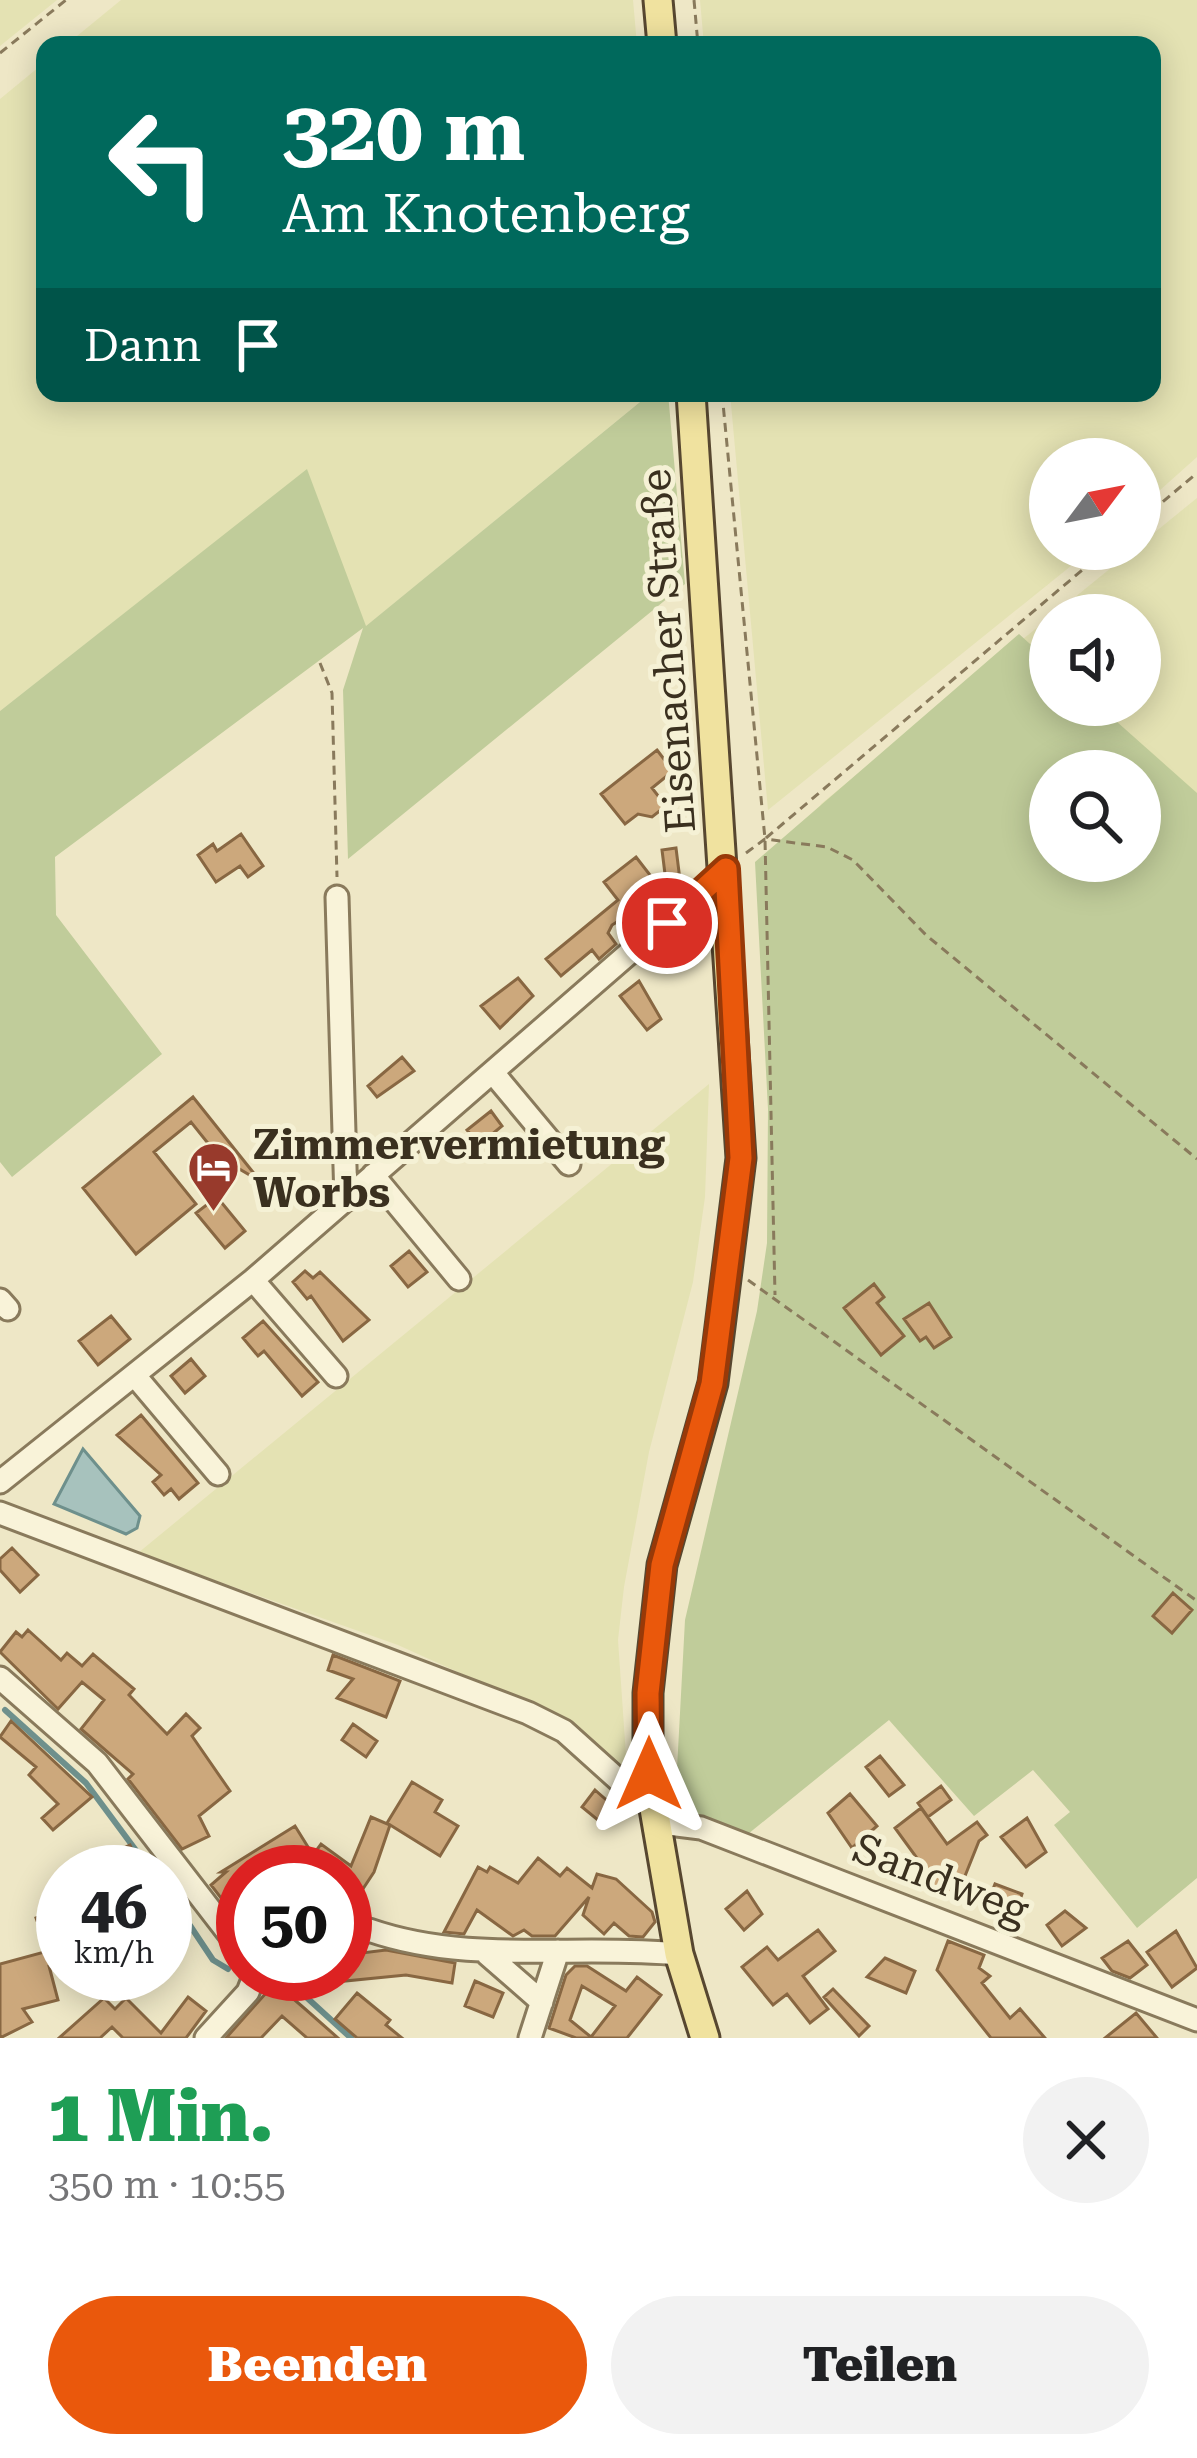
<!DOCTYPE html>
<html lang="de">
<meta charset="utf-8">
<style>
:root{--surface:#fff;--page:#f2f2f2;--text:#202124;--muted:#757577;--accent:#ea580c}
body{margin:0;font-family:"Roboto Serif",serif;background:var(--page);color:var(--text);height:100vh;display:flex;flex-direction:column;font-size:45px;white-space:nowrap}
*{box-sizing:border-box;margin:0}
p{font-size:39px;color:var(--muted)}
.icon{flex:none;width:66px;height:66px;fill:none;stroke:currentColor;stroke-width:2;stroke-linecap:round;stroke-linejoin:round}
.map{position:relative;height:2038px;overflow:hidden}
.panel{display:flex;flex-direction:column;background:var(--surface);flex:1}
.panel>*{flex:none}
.guide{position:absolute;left:36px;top:36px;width:1125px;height:366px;border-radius:24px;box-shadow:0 6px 30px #0003;background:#00695c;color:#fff;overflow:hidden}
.needle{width:78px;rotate:58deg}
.tools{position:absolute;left:1029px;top:438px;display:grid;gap:24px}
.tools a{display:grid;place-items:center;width:132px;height:132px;border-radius:50%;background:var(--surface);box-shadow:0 6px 30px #0003;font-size:60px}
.speed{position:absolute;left:36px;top:1845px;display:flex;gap:24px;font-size:60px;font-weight:700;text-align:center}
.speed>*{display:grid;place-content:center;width:156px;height:156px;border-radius:50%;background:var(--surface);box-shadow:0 6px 30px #0003;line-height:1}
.speed small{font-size:30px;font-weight:400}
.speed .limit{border:18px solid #d22;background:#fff;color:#111}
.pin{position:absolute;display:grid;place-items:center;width:102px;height:102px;color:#fff;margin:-51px;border:6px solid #fff;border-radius:50%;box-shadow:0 3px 12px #0007}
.me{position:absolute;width:132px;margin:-66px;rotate:0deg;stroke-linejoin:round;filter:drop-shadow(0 0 9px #0008)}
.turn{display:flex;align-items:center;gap:42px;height:252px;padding:0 48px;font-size:54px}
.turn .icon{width:156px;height:156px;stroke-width:2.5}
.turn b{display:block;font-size:84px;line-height:102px}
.then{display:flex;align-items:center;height:114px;padding:0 48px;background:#0003;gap:24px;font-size:45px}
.round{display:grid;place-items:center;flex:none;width:126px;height:126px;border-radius:63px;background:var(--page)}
.headline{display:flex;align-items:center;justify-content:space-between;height:204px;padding:0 48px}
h1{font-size:72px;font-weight:800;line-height:90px;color:#1e9e55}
.button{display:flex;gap:24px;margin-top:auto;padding:24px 48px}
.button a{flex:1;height:138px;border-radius:72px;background:var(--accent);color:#fff;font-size:48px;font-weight:800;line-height:138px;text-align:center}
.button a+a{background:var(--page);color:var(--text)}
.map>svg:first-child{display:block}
.farmland{fill:#e4e2b3;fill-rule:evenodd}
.green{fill:#c0cc9a;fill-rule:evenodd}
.water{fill:#a7c2bd;stroke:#6e908c;stroke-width:3}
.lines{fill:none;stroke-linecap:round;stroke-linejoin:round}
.stream{stroke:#6e908c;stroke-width:6}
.building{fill:#cca87c;stroke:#886742;stroke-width:3;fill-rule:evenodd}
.minor-casing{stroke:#897a5c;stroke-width:27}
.major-casing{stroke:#574730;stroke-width:33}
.path{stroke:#897a5c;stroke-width:3;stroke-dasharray:9 6;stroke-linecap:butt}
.minor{stroke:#f9f3d9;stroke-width:21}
.major{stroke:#f0e29f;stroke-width:27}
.route-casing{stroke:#983908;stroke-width:30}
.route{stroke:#ea580c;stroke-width:21}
.labels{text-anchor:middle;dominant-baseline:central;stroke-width:10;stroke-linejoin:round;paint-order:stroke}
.street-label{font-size:42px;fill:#3a301f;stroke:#f5f1d5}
.poi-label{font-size:42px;font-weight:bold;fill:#3a301f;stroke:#f5f1d5;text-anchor:start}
</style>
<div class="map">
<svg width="1197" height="2038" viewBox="0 0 1197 2038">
<rect width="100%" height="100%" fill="#eee7c6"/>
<path class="farmland" d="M0 0H57L0 46Z
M121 0H633L637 45H66Z
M700 0H1197V457L1140 508V459H1050V549H1092L768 810 730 393H1152V45H704Z
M45 62V393H651L365 627 307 470 0 711V99Z
M1197 498V1147L816 817 821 804 1050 617V705H1140V615H1053ZM1050 771H1140V861H1050Z
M709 1084 705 1197 693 1282 649 1452 624 1587 618 1640 627 1770 569 1722 398 1645 138 1553Z"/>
<path class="green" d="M651 393H668L685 584 348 859 343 690 363 628 55 857 56 915 162 1054 12 1177 0 1162V711L307 469 366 626Z
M1019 634 1050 662V705H1098L1197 793V1878L1137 1928 1054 1825 1070 1812 1033 1770 974 1816 889 1720 748 1834 675 1806 685 1620 757 1311 767 1243 768 1109 755 862ZM1050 771H1140V861H1050Z"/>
<path class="water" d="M83 1449 140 1516 137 1528 126 1534 54 1504Z"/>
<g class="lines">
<path class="stream" d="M5 1710 86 1783 152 1872
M165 1888 213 1960 228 1969
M293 1985 351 2038"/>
</g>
<path class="building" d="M657 750 673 771 652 788 666 806 652 817 638 814 625 824 601 794Z
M241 834 263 866 248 877 240 866 216 882 198 855 213 844 217 851Z
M676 848 680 880 666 882 662 850Z
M636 857 664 893 612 925 608 933 616 944 599 959 592 950 561 976 546 959 618 900 604 882Z
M518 978 533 996 500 1028 481 1006Z
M639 981 661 1019 647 1030 620 996Z
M402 1057 414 1071 377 1097 368 1086Z
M193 1097 260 1181 219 1157 191 1122 154 1152 196 1204 136 1254 83 1188Z
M491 1111 502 1126 479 1145 467 1130Z
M217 1197 245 1231 225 1248 196 1213Z
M409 1251 427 1272 408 1287 391 1266Z
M305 1271 313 1278 320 1272 369 1320 343 1341 311 1296 307 1299 293 1282Z
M874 1284 884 1297 877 1303 904 1336 881 1355 844 1308Z
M929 1303 951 1337 934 1348 926 1337 920 1341 904 1319Z
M111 1316 130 1339 98 1365 79 1341Z
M263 1321 318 1382 302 1396 264 1351 258 1356 243 1338Z
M191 1359 205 1376 185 1393 171 1376Z
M141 1415 198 1483 179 1499 171 1489 164 1495 153 1482 161 1475 117 1435Z
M12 1548 38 1575 20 1592 0 1570V1559Z
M1173 1593 1192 1610 1172 1633 1153 1616Z
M28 1630 61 1660 67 1653 82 1666 93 1654 134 1689 129 1695 167 1734 186 1714 200 1728 192 1736 230 1791 199 1816 209 1836 182 1849 128 1779 133 1774 81 1729 104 1700 82 1682 58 1709 0 1652 16 1632 22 1637Z
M333 1655 400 1681 386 1717 337 1698 353 1679 328 1670Z
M11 1721 92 1797 53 1830 42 1818 58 1804 29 1775 36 1767 0 1737Z
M353 1724 377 1741 366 1757 342 1740Z
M880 1756 904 1785 889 1796 866 1767Z
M412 1782 442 1800 435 1812 458 1826 440 1856 387 1823Z
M941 1786 951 1800 928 1817 918 1803Z
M595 1790 612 1805 599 1821 582 1807Z
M850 1794 877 1826 852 1848 828 1813Z
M921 1808 947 1844 977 1822 987 1835 979 1841 957 1896 915 1884 922 1865 895 1828Z
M371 1817 390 1825 374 1872 355 1901 345 1894V1872H243V1900L231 1911 211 1885 226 1872H221L295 1826 313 1855 321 1844 351 1866Z
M1027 1818 1046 1852 1026 1867 1001 1837Z
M130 1845 139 1865 124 1872H73Z
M538 1858 560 1876 567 1868 592 1888 597 1874 616 1879 652 1912 655 1922 643 1937 629 1936 614 1923 604 1934 583 1915 589 1897 555 1936H532L524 1930 513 1936 477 1910 464 1934 444 1932 478 1867 487 1872 490 1867 518 1883Z
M995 1884 1022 1894 1015 1916 986 1907Z
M747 1891 762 1914 744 1930 726 1909Z
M165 1892 185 1924 165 1937Z
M63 1908V1939L46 1946 36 1918Z
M1065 1911 1086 1928 1062 1946 1047 1925Z
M818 1930 835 1951 803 1976 828 2009 810 2023 787 1994 773 2005 742 1967 767 1947 778 1960Z
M1176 1931 1197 1968 1172 1987 1147 1952Z
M948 1941 984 1955 979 1968 990 1976 982 1983 1010 2018 1020 2009 1045 2038H991L937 1970Z
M1128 1941 1147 1965 1130 1978 1112 1971 1102 1958Z
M59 1948 63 1962 49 1966 58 2000 23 2009 32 2022 0 2038V1964Z
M386 1950 455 1963 452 1983 406 1975 345 1981V1955Z
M885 1958 915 1971 906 1993 867 1977Z
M575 1966H587L626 1991 637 1977 661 1995 627 2038H576L549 2028 566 1975ZM582 1986 615 2006 591 2037 570 2020Z
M475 1981 503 1993 493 2017 465 2006Z
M275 1983 304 2008 338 2038H307L282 2016 261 2038H226Z
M833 1989 869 2026 859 2036 824 1997Z
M357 1993 390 2020 386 2025 402 2038H357L335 2019Z
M188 1997 206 2011 186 2038H123L112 2027 100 2038H59L104 1998 115 2009 126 1998 161 2033Z
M1136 2013 1157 2038H1105Z"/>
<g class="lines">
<defs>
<path id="minor" d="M337 897 346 1200
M494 1074 569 1164
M373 1175 459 1279
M253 1280 336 1376
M0 1300 8 1309
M136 1377 218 1474
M0 1482 253 1280 726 869
M0 1513 528 1713 564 1731 633 1793H651
M0 1678 97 1763 243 1952
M655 1829 669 1824 701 1828 1197 2020
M345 1940 369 1930C470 1965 574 1944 679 1954
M487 1954 542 2002
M206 2038 248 1992 255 1974
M530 2038 558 1951"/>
<path id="major" d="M658 0 662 45
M691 393 741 1158 713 1383 662 1565 648 1693V1774L679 1954 705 2038"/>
</defs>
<use href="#minor" class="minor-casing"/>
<use href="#major" class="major-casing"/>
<path class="path" d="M694 0 698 45
M0 53 66 0
M722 393 765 839 775 1295
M1140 521 1197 473
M320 663 332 693 337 877
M766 838 1107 549
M746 853 765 839 827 847 853 860 926 935 1197 1159
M748 1280 1197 1601"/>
<use href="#minor" class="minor"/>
<use href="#major" class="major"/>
</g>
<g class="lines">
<defs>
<path id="route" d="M649 1774 648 1693 662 1565 712 1384 741 1158 726 869 667 923"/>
</defs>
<use href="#route" class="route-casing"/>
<use href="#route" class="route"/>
</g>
<defs>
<symbol id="hotel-pin" viewBox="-11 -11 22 30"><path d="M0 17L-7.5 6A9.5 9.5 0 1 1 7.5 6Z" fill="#983a2c" stroke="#f5f1d5"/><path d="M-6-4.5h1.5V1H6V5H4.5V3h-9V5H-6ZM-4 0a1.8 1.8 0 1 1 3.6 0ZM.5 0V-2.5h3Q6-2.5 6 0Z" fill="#fff"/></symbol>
</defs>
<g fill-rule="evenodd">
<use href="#hotel-pin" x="184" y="1138" width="59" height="81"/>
</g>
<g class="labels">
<g class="street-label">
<text transform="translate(668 651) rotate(-94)">Eisenacher Straße</text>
<text transform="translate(941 1879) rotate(21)">Sandweg</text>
</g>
<g class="poi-label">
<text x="253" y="1144">Zimmervermietung<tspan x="253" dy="48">Worbs</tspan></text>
</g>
</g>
</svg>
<div class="tools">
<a><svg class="needle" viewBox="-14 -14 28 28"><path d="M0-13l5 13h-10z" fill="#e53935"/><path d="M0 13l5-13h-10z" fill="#757577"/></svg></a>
<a><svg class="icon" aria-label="sound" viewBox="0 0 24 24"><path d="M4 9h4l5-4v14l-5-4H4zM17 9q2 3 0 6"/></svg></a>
<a><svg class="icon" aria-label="search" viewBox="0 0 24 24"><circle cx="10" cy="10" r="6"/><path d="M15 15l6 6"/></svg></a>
</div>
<div class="speed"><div>46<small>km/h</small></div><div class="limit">50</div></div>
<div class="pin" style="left:667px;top:923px;background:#d93025"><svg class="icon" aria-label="arrive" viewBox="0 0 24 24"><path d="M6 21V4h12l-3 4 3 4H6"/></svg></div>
<svg class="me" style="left:649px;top:1774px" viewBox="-20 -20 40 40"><path d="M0-17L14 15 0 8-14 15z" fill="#ea580c" stroke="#fff" stroke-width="4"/></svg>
<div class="guide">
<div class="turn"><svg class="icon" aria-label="left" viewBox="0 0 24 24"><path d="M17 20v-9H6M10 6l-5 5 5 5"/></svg><div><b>320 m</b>Am Knotenberg</div></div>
<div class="then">Dann<svg class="icon" aria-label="arrive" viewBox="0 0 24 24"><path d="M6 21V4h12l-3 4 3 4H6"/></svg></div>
</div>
</div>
<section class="panel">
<div class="headline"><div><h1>1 Min.</h1><p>350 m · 10:55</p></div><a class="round"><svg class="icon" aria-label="close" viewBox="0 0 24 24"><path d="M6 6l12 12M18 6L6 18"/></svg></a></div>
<div class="button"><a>Beenden</a><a>Teilen</a></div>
</section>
